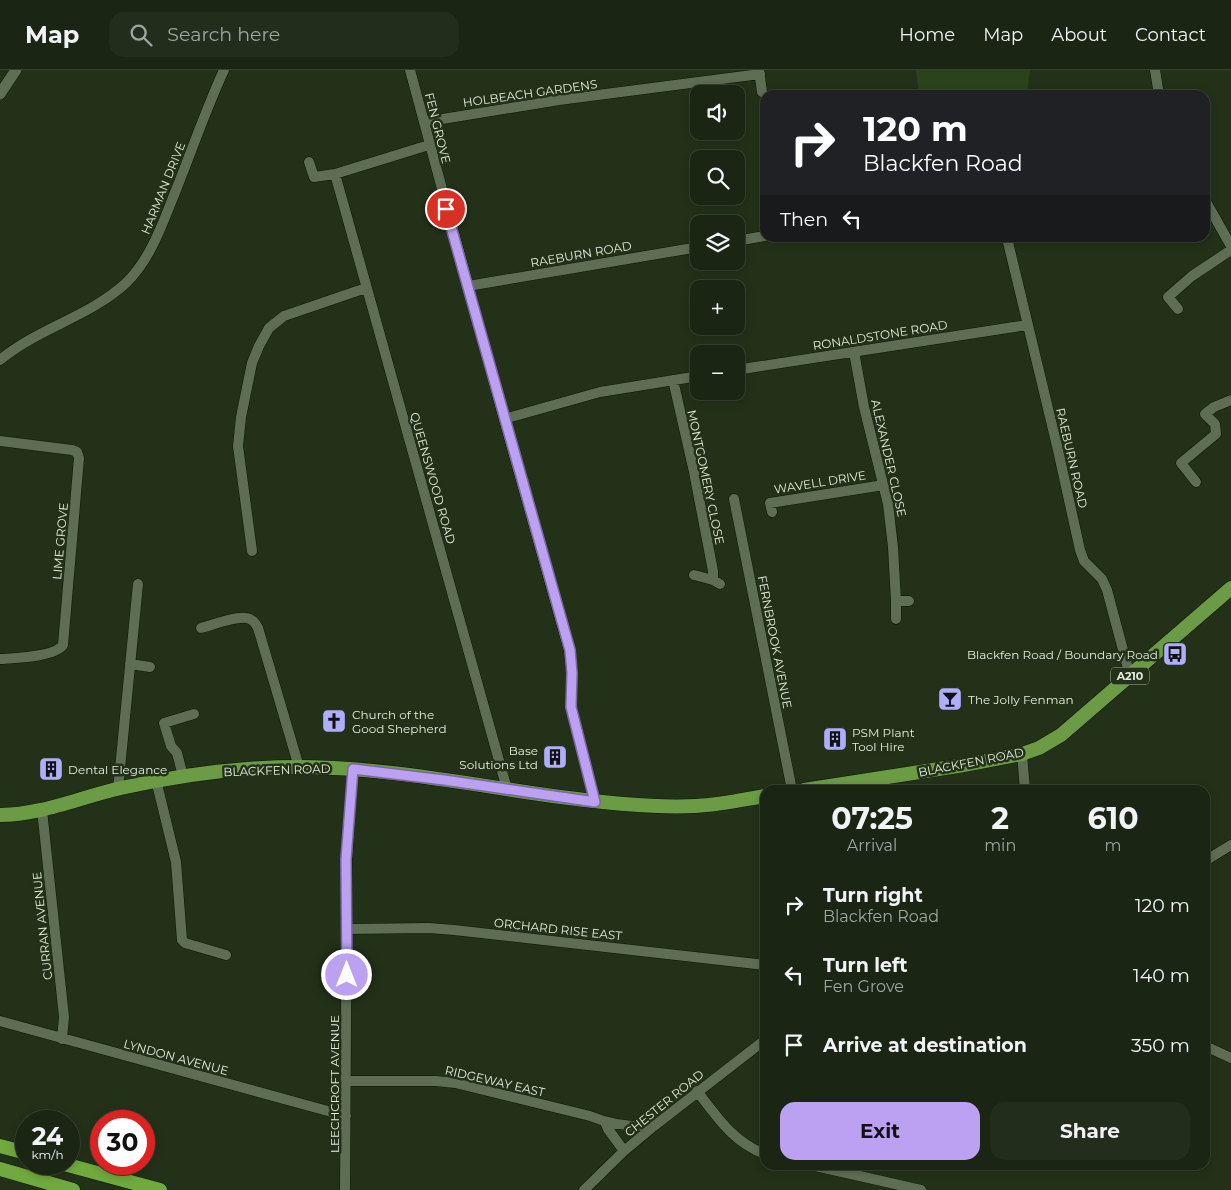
<!DOCTYPE html>
<meta charset="utf-8">
<style>
:root{--surface:#1a2513;--page:#232d1c;--text:#f1f3f6;--muted:#9fa5a0;--line:#384233;--accent:#bca0f2}
body{margin:0;font-family:Montserrat,sans-serif;background:var(--page);color:var(--text);height:100vh;display:flex;flex-direction:column;font-size:19px;white-space:nowrap}
*{box-sizing:border-box;margin:0}
p{font-size:16px;color:var(--muted)}
.icon{flex:none;width:28px;height:28px;fill:none;stroke:currentColor;stroke-width:2;stroke-linecap:round;stroke-linejoin:round}
.map{position:relative;flex:1;overflow:hidden}
.drawer{position:absolute;left:760px;top:715px;width:450px;height:385px;display:flex;flex-direction:column;background:var(--surface);border-radius:15px;box-shadow:0 2px 8px #0003,0 0 0 1px var(--line)}
.drawer>*{flex:none}
.hud{position:absolute;left:760px;top:20px;width:450px;height:152px;border-radius:15px;box-shadow:0 2px 8px #0003,0 0 0 1px var(--line);background:#202124;color:#fff;overflow:hidden}
.tools{position:absolute;left:690px;top:15px;display:grid;gap:10px}
.tools a{display:grid;place-items:center;width:55px;height:55px;border-radius:10px;background:var(--surface);box-shadow:0 2px 8px #0003,0 0 0 1px var(--line);font-size:25px}
.speed{position:absolute;left:15px;top:1040px;display:flex;gap:10px;font-size:25px;font-weight:700;text-align:center}
.speed>*{display:grid;place-content:center;width:65px;height:65px;border-radius:50%;background:var(--surface);box-shadow:0 2px 8px #0003,0 0 0 1px var(--line);line-height:1}
.speed small{font-size:12px;font-weight:400}
.speed .limit{border:8px solid #d22;background:#fff;color:#111}
.pin{position:absolute;display:grid;place-items:center;width:42px;height:42px;color:#fff;margin:-21px;border:2px solid #fff;border-radius:50%;box-shadow:0 1px 5px #0007}
.me{position:absolute;width:55px;margin:-28px;rotate:0deg;stroke-linejoin:round;filter:drop-shadow(0 0 4px #0008)}
.turn{display:flex;align-items:center;gap:18px;height:105px;padding:0 20px;font-size:22px}
.turn .icon{width:65px;height:65px;stroke-width:2.5}
.turn b{display:block;font-size:35px;line-height:42px}
.then{display:flex;align-items:center;height:48px;padding:0 20px;background:#0003;gap:10px;font-size:19px}
.eta{display:flex;justify-content:space-evenly;align-items:center;height:85px;text-align:center}
.eta b{font-size:30px;font-weight:700;line-height:35px}
.primary-button{display:flex;gap:10px;margin-top:auto;padding:10px 20px}
.primary-button a{flex:1;height:58px;border-radius:15px;background:var(--accent);color:#111;font-size:20px;font-weight:700;line-height:58px;text-align:center}
.primary-button a+a{background:var(--page);color:var(--text)}
ul{padding:0;list-style:none}
li{display:flex;align-items:center;gap:15px;height:70px;padding:0 20px}
li div{flex:1}
li b{display:block;font-size:19px}
li em{font-style:normal}
header{display:flex;align-items:center;gap:30px;box-sizing:border-box;height:70px;padding:0 25px;background:var(--surface);border-bottom:1px solid var(--line)}
header strong{font-size:24px}
nav{display:flex;gap:28px;margin-inline-start:auto;font-size:18px}
.search{width:350px;height:45px;background:var(--page);display:flex;align-items:center;gap:12px;box-sizing:border-box;padding:0 18px;border-radius:15px;color:var(--muted);font-size:19px}
.map>svg:first-child{display:block}
.park{fill:#2b431a}
.lines{fill:none;stroke-linecap:round;stroke-linejoin:round}
.minor-casing{stroke:#0c1903;stroke-width:11}
.tertiary-casing{stroke:#0c1903;stroke-width:12}
.primary-casing{stroke:#0c1903;stroke-width:15}
.trunk-casing{stroke:#0c1903;stroke-width:15}
.minor{stroke:#5e6e54;stroke-width:10}
.tertiary{stroke:#5e6e54;stroke-width:11}
.primary{stroke:#6b9b44;stroke-width:14}
.trunk{stroke:#70aa3e;stroke-width:14}
.route-casing{stroke:#7a689d;stroke-width:12}
.route{stroke:#bca0f2;stroke-width:9}
.labels{text-anchor:middle;dominant-baseline:central;stroke-width:5;stroke-linejoin:round;paint-order:stroke}
.shield{fill:#233119;stroke:#a9b3a2;stroke-width:1}
.shield-label{font-size:11px;font-weight:bold;fill:#e2ebdc}
.street-label{font-size:12px;fill:#e2ebdc;stroke:#233119}
.poi-label{font-size:12px;fill:#e2ebdc;stroke:#233119;text-anchor:start}
</style>
<header>
<strong>Map</strong>
<div class="search"><svg class="icon" aria-label="search" viewBox="0 0 24 24"><circle cx="10" cy="10" r="6"/><path d="M15 15l6 6"/></svg>Search here</div>
<nav><a>Home</a><a>Map</a><a>About</a><a>Contact</a></nav>
</header>
<div class="map">
<svg width="1231" height="1120" viewBox="0 0 1231 1120">
<rect width="100%" height="100%" fill="#233119"/>
<path class="park" d="M916 0H1030L1027 25H919Z"/>
<g class="lines">
<defs>
<path id="minor" d="M410 0 504 349 569 580 572 603 571 637 595 731
M759 0 762 22
M1155 0 1159 25
M424 52 559 30 760 4
M429 75 335 104 507 719
M309 92 314 107 335 104
M1205 130 1231 176
M1007 168 1058 380 1080 480 1084 491 1102 509 1107 520 1130 606
M736 171 765 166
M468 216 699 177
M1178 239 1168 227 1192 206 1231 180
M854 282 864 337 888 434 893 477 896 531H909
M0 290C38 258 89 247 126 213 151 189 163 152 176 120 192 80 206 39 224 0
M736 300 1027 255
M673 310 694 402 713 501V510L720 514
M504 349 600 322 699 306
M0 371 72 380 77 382 79 388 63 575C55 587 14 588 0 589
M1196 412 1181 393 1216 364 1215 354 1205 344 1214 337 1231 330
M734 429 792 720
M772 442 770 433 884 415
M252 481 238 376 241 347 252 293 259 276 269 258 284 246 366 218
M694 505 713 510
M896 531V549
M201 558C213 555 240 544 250 549 254 551 256 554 258 558L299 697
M130 594 150 597
M1022 684 1025 720
M183 706 177 683 171 676 164 653 194 644
M156 710 176 792 182 870 185 873 226 885
M118 719 138 514
M42 740 64 947 62 969
M1205 791 1231 775
M347 859 429 858 454 860 765 895
M0 951 346 1046
M1205 976 1231 988
M346 1011H436L455 1013 590 1046C611 1055 631 1057 654 1056
M697 1021C717 1047 734 1073 765 1084
M605 1052 608 1059 624 1081
M811 1095 921 1120
M345 1120 347 789 353 699
M584 1120 624 1081 654 1056 765 970"/>
<path id="tertiary" d="M0 24 16 0"/>
<path id="primary" d="M804 720 958 696 1022 684 1039 678 1061 665 1231 518
M0 745C41 745 81 727 121 718 180 705 238 697 298 697 383 697 468 714 553 726 600 732 648 738 696 736 719 735 742 730 765 726"/>
<path id="trunk" d="M0 1076 26 1083
M64 1094 160 1120
M0 1099 73 1120"/>
</defs>
<use href="#minor" class="minor-casing"/>
<use href="#tertiary" class="tertiary-casing"/>
<use href="#primary" class="primary-casing"/>
<use href="#trunk" class="trunk-casing"/>
<use href="#minor" class="minor"/>
<use href="#tertiary" class="tertiary"/>
<use href="#primary" class="primary"/>
<use href="#trunk" class="trunk"/>
</g>
<g class="lines">
<defs>
<path id="route" d="M347 905 346 789 353 699 444 710 595 732 571 637 572 603 570 580 446 139"/>
</defs>
<use href="#route" class="route-casing"/>
<use href="#route" class="route"/>
</g>
<defs>
<symbol id="bus-square" viewBox="-11 -11 22 22"><rect x="-9" y="-9" width="18" height="18" rx="4" fill="#aeaefa" stroke="#233119"/><path d="M-5-6H5V4H4V6H2V4H-2V6H-4V4H-5ZM-3.5-4V0h7V-4ZM-3.5 1.2v1.5H-2V1.2ZM2 1.2v1.5H3.5V1.2Z" fill="#111"/></symbol>
<symbol id="bar-square" viewBox="-11 -11 22 22"><rect x="-9" y="-9" width="18" height="18" rx="4" fill="#aeaefa" stroke="#233119"/><path d="M-6-5H6L.8 .8V4.5H3.5V6h-7V4.5H-.8V.8Z" fill="#111"/></symbol>
<symbol id="church-square" viewBox="-11 -11 22 22"><rect x="-9" y="-9" width="18" height="18" rx="4" fill="#aeaefa" stroke="#233119"/><path d="M-1.2-6h2.4v3.5h3.3v2.4h-3.3V6h-2.4V-.1h-3.3v-2.4h3.3Z" fill="#111"/></symbol>
<symbol id="building-square" viewBox="-11 -11 22 22"><rect x="-9" y="-9" width="18" height="18" rx="4" fill="#aeaefa" stroke="#233119"/><path d="M-4-6H4V6H1V3H-1V6H-4ZM-2.5-4.3h1.7v1.8h-1.7ZM.8-4.3h1.7v1.8H.8ZM-2.5-1h1.7V.8h-1.7ZM.8-1h1.7V.8H.8Z" fill="#111"/></symbol>
</defs>
<g fill-rule="evenodd">
<use href="#bus-square" x="1161" y="570" width="28" height="28"/>
<use href="#bar-square" x="936" y="615" width="28" height="28"/>
<use href="#church-square" x="320" y="637" width="28" height="28"/>
<use href="#building-square" x="821" y="655" width="28" height="28"/>
<use href="#building-square" x="541" y="673" width="28" height="28"/>
<use href="#building-square" x="37" y="685" width="28" height="28"/>
</g>
<g class="labels">
<rect class="shield" x="1111" y="597.5" width="38" height="17" rx="4"/>
<g class="shield-label">
<text x="1130" y="606">A210</text>
</g>
<g class="street-label">
<text transform="translate(530 23) rotate(-8)">HOLBEACH GARDENS</text>
<text transform="translate(438 58) rotate(76)">FEN GROVE</text>
<text transform="translate(163 118) rotate(-68)">HARMAN DRIVE</text>
<text transform="translate(581 184) rotate(-10)">RAEBURN ROAD</text>
<text transform="translate(880 265) rotate(-9)">RONALDSTONE ROAD</text>
<text transform="translate(889 388) rotate(77)">ALEXANDER CLOSE</text>
<text transform="translate(1072 388) rotate(77)">RAEBURN ROAD</text>
<text transform="translate(706 407) rotate(78)">MONTGOMERY CLOSE</text>
<text transform="translate(433 408) rotate(74)">QUEENSWOOD ROAD</text>
<text transform="translate(820 412) rotate(-9)">WAVELL DRIVE</text>
<text transform="translate(60 471) rotate(-85)">LIME GROVE</text>
<text transform="translate(775 572) rotate(79)">FERNBROOK AVENUE</text>
<text transform="translate(971 692) rotate(-11)">BLACKFEN ROAD</text>
<text transform="translate(277 700) rotate(-2)">BLACKFEN ROAD</text>
<text transform="translate(42 856) rotate(-96)">CURRAN AVENUE</text>
<text transform="translate(558 859) rotate(6)">ORCHARD RISE EAST</text>
<text transform="translate(176 987) rotate(15)">LYNDON AVENUE</text>
<text transform="translate(495 1011) rotate(13)">RIDGEWAY EAST</text>
<text transform="translate(334 1014) rotate(-90)">LEECHCROFT AVENUE</text>
<text transform="translate(664 1033) rotate(-39)">CHESTER ROAD</text>
</g>
<g class="poi-label">
<text x="1158" y="584" text-anchor="end">Blackfen Road / Boundary Road</text>
<text x="968" y="629">The Jolly Fenman</text>
<text x="352" y="644">Church of the<tspan x="352" dy="14">Good Shepherd</tspan></text>
<text x="852" y="662">PSM Plant<tspan x="852" dy="14">Tool Hire</tspan></text>
<text x="538" y="680" text-anchor="end">Base<tspan x="538" dy="14">Solutions Ltd</tspan></text>
<text x="68" y="699">Dental Elegance</text>
</g>
</g>
</svg>
<div class="tools">
<a><svg class="icon" aria-label="sound" viewBox="0 0 24 24"><path d="M4 9h4l5-4v14l-5-4H4zM17 9q2 3 0 6"/></svg></a>
<a><svg class="icon" aria-label="search" viewBox="0 0 24 24"><circle cx="10" cy="10" r="6"/><path d="M15 15l6 6"/></svg></a>
<a><svg class="icon" aria-label="layers" viewBox="0 0 24 24"><path d="M12 4l9 5-9 5-9-5zM3 14l9 5 9-5"/></svg></a>
<a>+</a>
<a>−</a>
</div>
<div class="speed"><div>24<small>km/h</small></div><div class="limit">30</div></div>
<div class="pin" style="left:446px;top:139px;background:#d93025"><svg class="icon" aria-label="arrive" viewBox="0 0 24 24"><path d="M6 21V4h12l-3 4 3 4H6"/></svg></div>
<svg class="me" style="left:347px;top:905px" viewBox="-20 -20 40 40"><circle r="17" fill="#bca0f2" stroke="#fff" stroke-width="3"/><path d="M0-11L8 9 0 5-8 9z" fill="#fff"/></svg>
<div class="hud">
<div class="turn"><svg class="icon" aria-label="right" viewBox="0 0 24 24"><path d="M7 20v-9h11M14 6l5 5-5 5"/></svg><div><b>120 m</b>Blackfen Road</div></div>
<div class="then">Then<svg class="icon" aria-label="left" viewBox="0 0 24 24"><path d="M17 20v-9H6M10 6l-5 5 5 5"/></svg></div>
</div>
<section class="drawer">
<div class="eta">
<div><b>07:25</b><p>Arrival</p></div>
<div><b>2</b><p>min</p></div>
<div><b>610</b><p>m</p></div>
</div>
<ul>
<li><svg class="icon" aria-label="right" viewBox="0 0 24 24"><path d="M7 20v-9h11M14 6l5 5-5 5"/></svg><div><b>Turn right</b><p>Blackfen Road</p></div><em>120 m</em></li>
<li><svg class="icon" aria-label="left" viewBox="0 0 24 24"><path d="M17 20v-9H6M10 6l-5 5 5 5"/></svg><div><b>Turn left</b><p>Fen Grove</p></div><em>140 m</em></li>
<li><svg class="icon" aria-label="arrive" viewBox="0 0 24 24"><path d="M6 21V4h12l-3 4 3 4H6"/></svg><div><b>Arrive at destination</b></div><em>350 m</em></li>
</ul>
<div class="primary-button"><a>Exit</a><a>Share</a></div>
</section>
</div>
